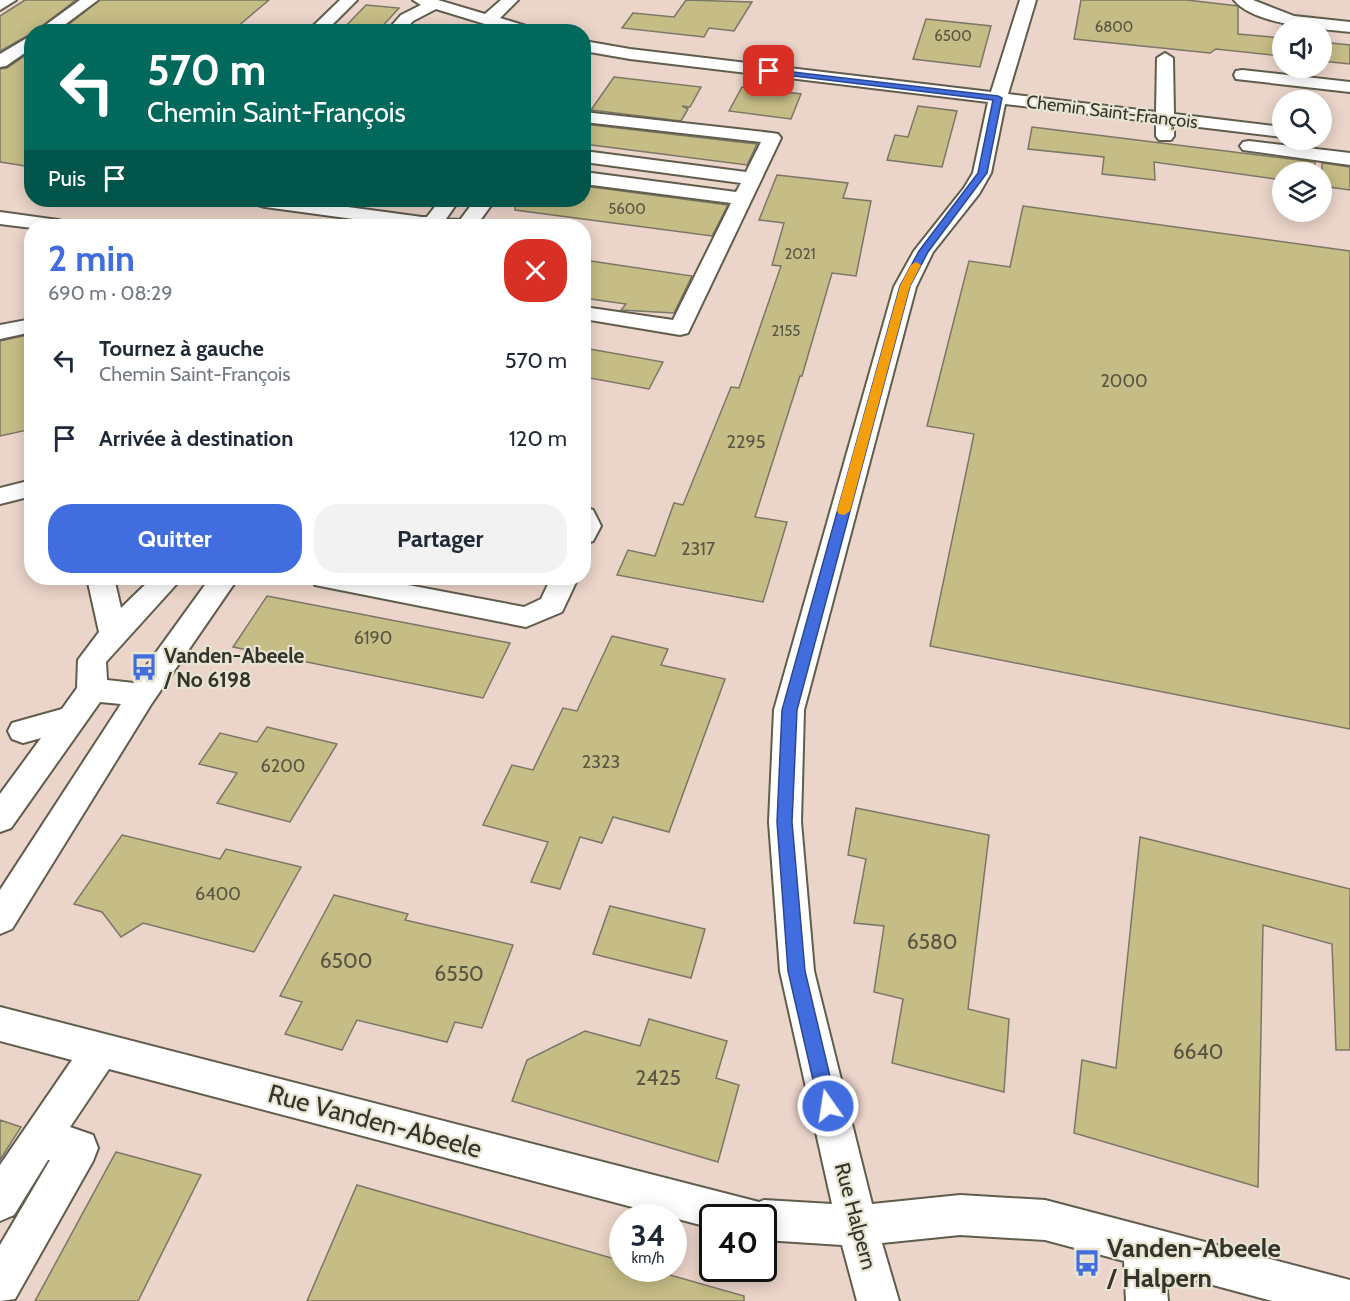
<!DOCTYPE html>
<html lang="fr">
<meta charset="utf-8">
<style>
:root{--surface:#fff;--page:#f2f2f3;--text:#1f2937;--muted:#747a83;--accent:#426ddf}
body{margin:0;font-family:Cabin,sans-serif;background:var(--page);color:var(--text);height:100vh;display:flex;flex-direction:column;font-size:22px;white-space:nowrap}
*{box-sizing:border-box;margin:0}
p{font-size:20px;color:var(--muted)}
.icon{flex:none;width:33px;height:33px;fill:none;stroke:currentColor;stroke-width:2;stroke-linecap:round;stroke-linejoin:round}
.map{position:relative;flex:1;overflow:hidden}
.panel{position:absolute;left:24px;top:219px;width:567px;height:366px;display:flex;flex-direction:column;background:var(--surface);border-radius:24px;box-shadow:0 3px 15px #0003}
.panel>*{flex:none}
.top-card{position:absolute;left:24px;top:24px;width:567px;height:183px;border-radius:24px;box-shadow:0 3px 15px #0003;background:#00695c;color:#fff;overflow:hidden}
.controls{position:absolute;left:1272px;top:18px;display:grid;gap:12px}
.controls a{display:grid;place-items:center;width:60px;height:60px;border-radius:50%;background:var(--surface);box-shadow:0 3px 15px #0003;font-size:30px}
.speed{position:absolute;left:609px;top:1204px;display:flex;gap:12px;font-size:30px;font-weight:700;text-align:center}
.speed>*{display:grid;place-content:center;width:78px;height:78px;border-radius:50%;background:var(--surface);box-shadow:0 3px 15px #0003;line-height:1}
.speed small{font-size:15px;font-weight:400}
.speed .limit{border:3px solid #111;border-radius:9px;background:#fff;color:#111}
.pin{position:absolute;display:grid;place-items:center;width:51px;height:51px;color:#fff;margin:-26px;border-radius:12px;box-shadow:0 3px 9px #0006}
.me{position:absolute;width:66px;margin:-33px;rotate:347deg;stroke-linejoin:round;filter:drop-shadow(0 0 4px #0008)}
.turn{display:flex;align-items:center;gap:21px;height:126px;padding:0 24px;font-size:27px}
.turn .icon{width:78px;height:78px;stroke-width:2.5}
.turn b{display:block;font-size:42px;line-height:51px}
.then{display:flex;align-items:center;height:57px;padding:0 24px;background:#0003;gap:12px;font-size:22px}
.round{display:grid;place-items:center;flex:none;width:63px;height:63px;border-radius:24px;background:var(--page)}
.headline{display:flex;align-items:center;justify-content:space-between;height:102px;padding:0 24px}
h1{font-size:36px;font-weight:700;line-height:45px;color:var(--accent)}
.cta{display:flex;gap:12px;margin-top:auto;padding:12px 24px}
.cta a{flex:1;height:69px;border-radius:24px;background:var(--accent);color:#fff;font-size:24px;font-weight:700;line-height:69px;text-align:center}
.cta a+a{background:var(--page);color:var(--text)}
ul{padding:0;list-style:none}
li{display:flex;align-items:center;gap:18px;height:78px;padding:0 24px}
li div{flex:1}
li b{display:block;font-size:22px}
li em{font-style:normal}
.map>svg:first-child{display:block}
.industrial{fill:#ebd4c9;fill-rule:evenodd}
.building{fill:#c6bc86;stroke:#7b7767;stroke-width:1.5}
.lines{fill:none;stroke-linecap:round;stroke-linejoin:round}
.minor-casing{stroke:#605d4d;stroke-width:4}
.minor{fill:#fff;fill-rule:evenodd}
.route{fill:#426ddf;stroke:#2b4791;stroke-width:1.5}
.slow{fill:#f59e0b}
.labels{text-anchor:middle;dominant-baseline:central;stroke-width:4.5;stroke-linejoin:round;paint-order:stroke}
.far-number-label{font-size:15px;fill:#585542}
.far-street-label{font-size:18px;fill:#34332c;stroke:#e7e4d1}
.number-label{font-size:18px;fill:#585542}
.poi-label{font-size:21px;font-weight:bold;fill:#34332c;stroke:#e7e4d1;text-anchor:start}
.near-number-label{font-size:21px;fill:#585542}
.street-label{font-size:21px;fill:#34332c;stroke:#e7e4d1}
.near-street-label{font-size:26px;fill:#34332c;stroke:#e7e4d1}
.near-poi-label{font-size:26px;font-weight:bold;fill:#34332c;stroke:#e7e4d1;text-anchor:start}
</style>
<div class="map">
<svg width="1350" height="1301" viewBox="0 0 1350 1301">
<rect width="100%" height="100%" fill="#e7e4d1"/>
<path class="industrial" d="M0 0H1350V1301H0ZM1282 28H1322V68H1282ZM32 32H584V200H32ZM1282 100H1322V140H1282ZM1282 172H1322V212H1282ZM32 226H584V578H32ZM622 1218H674V1269H622ZM712 1218H764V1269H712Z"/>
<path class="building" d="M25 0H76L34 32 0 51V16Z
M100 0H269L231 32H59Z
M686 0 752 2 734 31 709 28 704 37 622 28 633 13 674 17Z
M1081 0H1187L1238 6V34L1282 38V56L1216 49 1210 53 1074 39Z
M366 5 399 8 377 32H340Z
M926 19 991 26 980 67 913 59Z
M1322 42 1350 45V64L1322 61Z
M32 51V167L0 162V69L7 68Z
M614 77 701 87 690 107 682 106 688 109 681 121 591 110Z
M742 87 801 94 791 119 729 111Z
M918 106 957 111 942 167 887 160 895 135 908 137Z
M584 124 730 141 757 144 747 165 584 144Z
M1032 127 1315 162 1314 172H1282V180L1154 162 1155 180 1102 174 1104 157 1028 149Z
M1322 163 1350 167V190L1322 186Z
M777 175 848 183 843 198 871 201 856 276 832 273 802 376H800L755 517 787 522 763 602 617 575 628 550 655 556 674 503 683 505 731 387 739 388 781 266 772 265 784 223 759 220Z
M584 186 728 205 712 236 515 210 516 200H584Z
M1023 206 1350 251V729L930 646 974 434 927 426 969 261 1010 267Z
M584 260 692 276 674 313 621 310 626 304 584 298Z
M32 334V429L0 436V341Z
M584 348 663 362 649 389 584 377Z
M267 596 510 643 483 698 233 647Z
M612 636 668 649 661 665 725 679 669 832 613 817 602 843 580 837 560 889 531 882 548 842 483 825 512 765 533 770 563 708 577 711Z
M267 727 337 744 290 822 217 803 237 773 199 764 220 733 257 742Z
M856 808 989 835 968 1009 1009 1019 1004 1092 892 1063 903 999 874 992 884 926 854 923 866 859 848 855Z
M122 835 220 859 226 849 301 867 254 952 143 923 121 937 102 912 74 904Z
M1140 837 1350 889V1050H1336L1332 944 1263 925 1258 1187 1074 1133 1082 1060 1116 1068Z
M334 895 408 914 405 920 513 945 482 1028 455 1022 447 1042 357 1020 342 1050 285 1034 302 1002 280 996Z
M610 906 705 929 691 978 593 954Z
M649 1019 727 1041 716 1078 739 1085 718 1162 512 1101 527 1060 585 1031 640 1046Z
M0 1120 21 1127 0 1160Z
M116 1152 201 1175 138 1301H35Z
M357 1185 622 1261V1269H649L744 1296V1301H307Z"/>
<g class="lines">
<defs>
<path id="minor" d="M0 0H16L0 10Z
M80 0H98L55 32H36Z
M340 0H357L325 32H307Z
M413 0H438L485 14 501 0H518L500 18 536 29 538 32H511L436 9 413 21 403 32H386L401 15 421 5Z
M1020 0H1036L1008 94 1156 112 1157 58 1165 53 1173 58 1174 114 1282 127V137L1174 124V136L1171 140H1159L1156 136V122L1005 104 991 173 979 194 933 252 916 287 804 710 801 822 814 971 872 1204 960 1195 1045 1200 1350 1280V1301H1272L1165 1272 1168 1301H1126L1124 1261 1045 1240 960 1235 882 1243 899 1301H857L842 1245 764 1240V1218H712V1228L109 1069 70 1127 93 1135 98 1148 93 1161 15 1299 0 1301V1245L50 1160H48L14 1215 0 1221V1165L72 1060 0 1041V1007L759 1202 764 1200 832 1204 780 971 769 822 774 710 894 287 914 251 964 188 973 173 988 102 630 59 584 51V41L630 49 991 92Z
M1234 0H1253L1294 16 1350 22V32C1321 29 1254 25 1234 0Z
M32 35V48L6 66 0 67V54Z
M1242 70 1350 82V92L1236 79 1234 75 1236 71Z
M584 112 772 133 778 134 781 138 688 333 680 335 584 319V307L673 320 731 203 584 184V172L736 192 741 183 584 162V151L746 172 761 142 584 122Z
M1249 141 1350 153V165L1243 150 1240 146 1243 142Z
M256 200H296L422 217H427L440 200H459L446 219 460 220 475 200H495L476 226H405L265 207 258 205Z
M0 212 58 220 65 222 68 226 32 228 0 224Z
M32 319V332L0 339V325Z
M32 480V496L0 504V488Z
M584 507 593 510 601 526 593 541 584 544Z
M87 578H114L121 608 152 578H182L106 662 107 680 134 683 210 578H238L152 703 12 929 0 934V890L121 704 100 702 11 828 0 832V794L41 738 23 743 12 739 8 731 12 723 62 709 77 688 78 660 99 632Z
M311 578H371L524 607 541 599 551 578H578L562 612 526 627 325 587 315 585Z"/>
</defs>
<use href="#minor" class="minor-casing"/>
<use href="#minor" class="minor"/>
</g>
<path class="route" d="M767 69 998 96 1002 98 987 173 928 252 910 286 797 710 792 822 805 971 837 1106 835 1112 828 1114 822 1112 819 1106 788 971 777 822 782 710 900 286 919 251 978 173 993 100 769 73H767Z"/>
<path class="slow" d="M916 262 921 265 910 286 850 511 844 515 839 514 837 511 900 286 911 265Z"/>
<defs>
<symbol id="bus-bare" viewBox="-9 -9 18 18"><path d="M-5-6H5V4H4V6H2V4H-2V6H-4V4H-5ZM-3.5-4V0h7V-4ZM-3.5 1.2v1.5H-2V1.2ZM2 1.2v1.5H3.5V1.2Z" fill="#426ddf" stroke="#e7e4d1" stroke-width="2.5" paint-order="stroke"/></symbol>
</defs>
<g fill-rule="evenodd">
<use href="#bus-bare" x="125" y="648" width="38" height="38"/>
<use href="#bus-bare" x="1068" y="1244" width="38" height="38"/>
</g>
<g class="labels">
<g class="far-number-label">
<text x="1114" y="27">6800</text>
<text x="953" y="36">6500</text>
<text x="627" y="209">5600</text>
<text x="800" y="254">2021</text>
<text x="786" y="331">2155</text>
</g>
<g class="far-street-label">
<text transform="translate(1112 112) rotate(7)">Chemin Saint-François</text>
</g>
<g class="number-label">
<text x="1124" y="381">2000</text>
<text x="746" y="442">2295</text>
<text x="698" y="549">2317</text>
<text x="373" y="638">6190</text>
<text x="601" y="762">2323</text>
<text x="283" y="766">6200</text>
<text x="218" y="894">6400</text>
</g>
<g class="poi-label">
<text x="164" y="655">Vanden-Abeele<tspan x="164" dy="24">/ No 6198</tspan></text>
</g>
<g class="near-number-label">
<text x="932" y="941">6580</text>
<text x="346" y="960">6500</text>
<text x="459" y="973">6550</text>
<text x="1198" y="1051">6640</text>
<text x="658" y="1077">2425</text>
</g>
<g class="street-label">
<text transform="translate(856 1216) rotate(75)">Rue Halpern</text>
</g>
<g class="near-street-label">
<text transform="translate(375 1121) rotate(15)">Rue Vanden-Abeele</text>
</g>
<g class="near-poi-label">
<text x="1107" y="1248">Vanden-Abeele<tspan x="1107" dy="30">/ Halpern</tspan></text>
</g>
</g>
</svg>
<div class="controls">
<a><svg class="icon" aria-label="sound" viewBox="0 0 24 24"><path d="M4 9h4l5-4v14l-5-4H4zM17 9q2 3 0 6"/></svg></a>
<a><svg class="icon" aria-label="search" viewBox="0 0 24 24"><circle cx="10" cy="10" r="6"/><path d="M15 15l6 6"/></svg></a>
<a><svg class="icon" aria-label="layers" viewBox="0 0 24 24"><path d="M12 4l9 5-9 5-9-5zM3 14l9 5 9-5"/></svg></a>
</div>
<div class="speed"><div>34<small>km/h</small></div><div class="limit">40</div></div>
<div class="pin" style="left:769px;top:71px;background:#d93025"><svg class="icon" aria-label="arrive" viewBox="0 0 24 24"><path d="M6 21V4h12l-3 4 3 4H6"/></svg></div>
<svg class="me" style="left:828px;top:1106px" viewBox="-20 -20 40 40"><circle r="17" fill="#426ddf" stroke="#fff" stroke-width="3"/><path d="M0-11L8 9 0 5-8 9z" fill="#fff"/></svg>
<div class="top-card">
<div class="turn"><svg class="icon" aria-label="left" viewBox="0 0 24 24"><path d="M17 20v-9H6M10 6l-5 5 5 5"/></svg><div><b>570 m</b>Chemin Saint-François</div></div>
<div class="then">Puis<svg class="icon" aria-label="arrive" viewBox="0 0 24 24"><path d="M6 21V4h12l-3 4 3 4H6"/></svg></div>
</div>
<section class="panel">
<div class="headline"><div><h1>2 min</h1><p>690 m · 08:29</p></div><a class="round" style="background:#d93025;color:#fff"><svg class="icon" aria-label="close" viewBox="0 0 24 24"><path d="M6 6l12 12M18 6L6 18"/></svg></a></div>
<ul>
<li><svg class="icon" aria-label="left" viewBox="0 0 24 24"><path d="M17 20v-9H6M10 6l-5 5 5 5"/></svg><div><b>Tournez à gauche</b><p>Chemin Saint-François</p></div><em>570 m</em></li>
<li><svg class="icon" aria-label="arrive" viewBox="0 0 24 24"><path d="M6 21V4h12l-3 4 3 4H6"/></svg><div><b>Arrivée à destination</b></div><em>120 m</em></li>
</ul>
<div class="cta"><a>Quitter</a><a>Partager</a></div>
</section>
</div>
